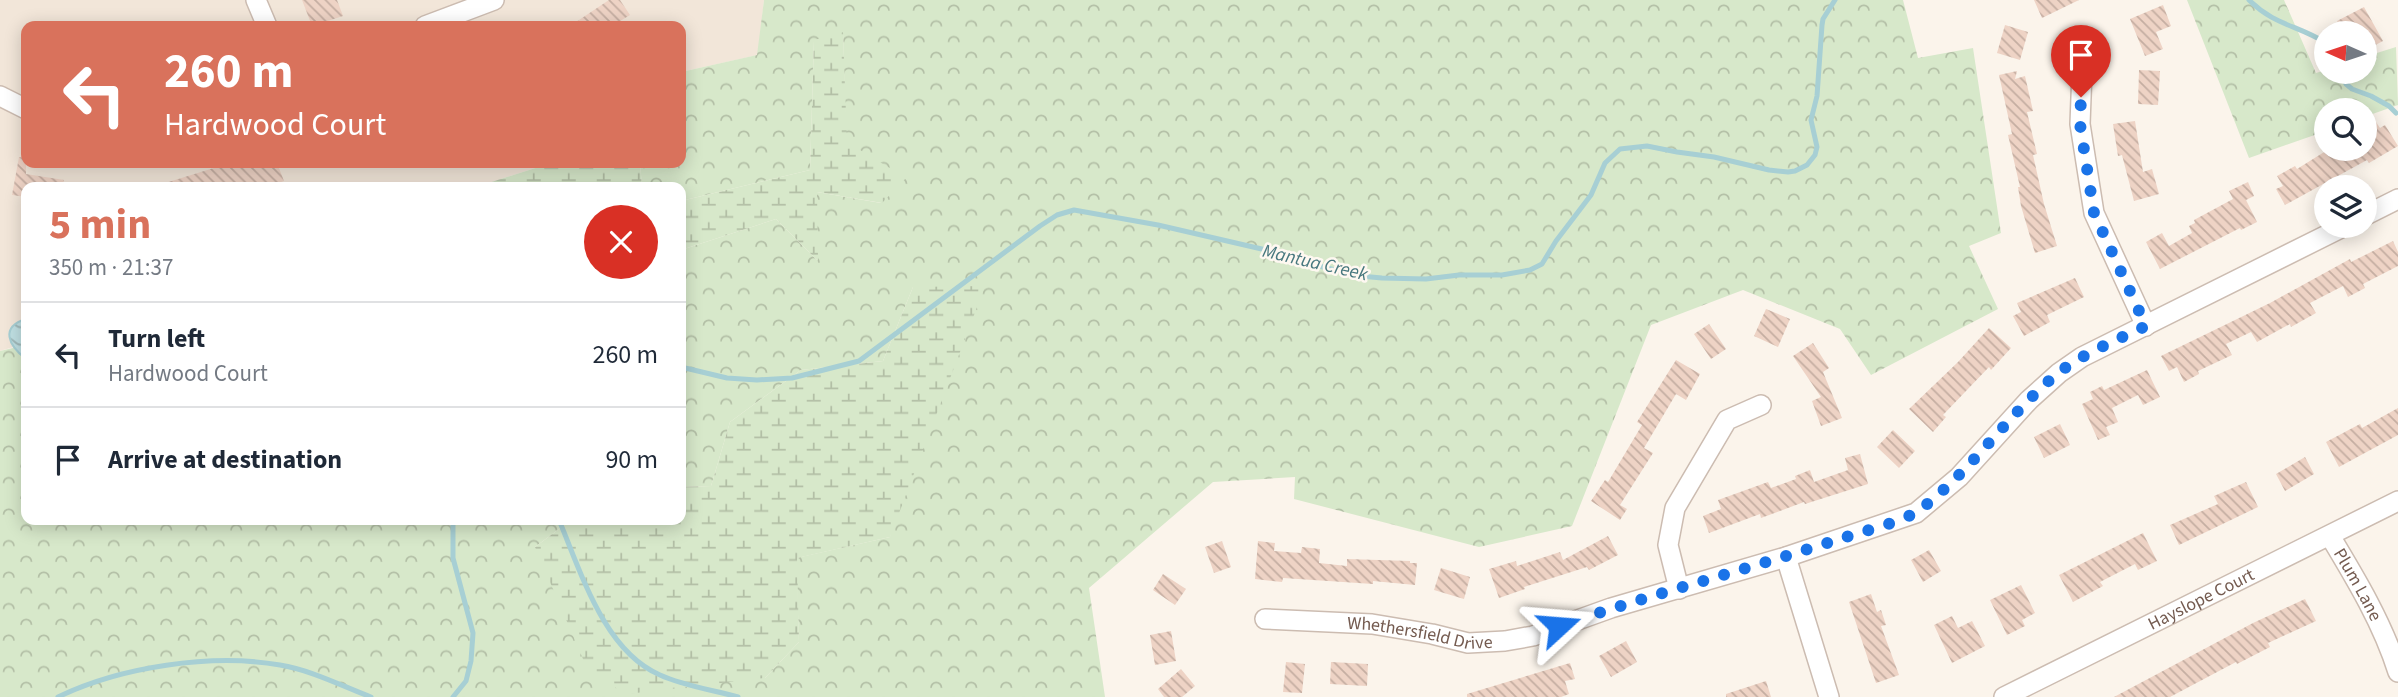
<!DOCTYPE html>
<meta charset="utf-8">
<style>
:root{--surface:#fff;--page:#f2f2f3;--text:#1f2937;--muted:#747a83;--line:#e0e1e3;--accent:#d9725c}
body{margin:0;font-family:"Source Sans 3",sans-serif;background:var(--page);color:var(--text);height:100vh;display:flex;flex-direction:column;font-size:26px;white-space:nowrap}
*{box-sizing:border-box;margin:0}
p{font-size:23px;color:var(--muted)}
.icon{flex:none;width:38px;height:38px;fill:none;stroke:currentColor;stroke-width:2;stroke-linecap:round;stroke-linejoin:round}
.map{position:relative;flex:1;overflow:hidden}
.panel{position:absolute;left:21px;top:182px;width:665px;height:343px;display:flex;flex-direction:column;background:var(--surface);border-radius:14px;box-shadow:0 4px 18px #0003}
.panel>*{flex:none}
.guide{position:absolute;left:21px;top:21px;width:665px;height:147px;border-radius:14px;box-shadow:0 4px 18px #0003;background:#d9725c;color:#fff;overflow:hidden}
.needle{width:46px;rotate:273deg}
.tools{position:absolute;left:2314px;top:21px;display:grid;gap:14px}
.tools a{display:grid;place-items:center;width:63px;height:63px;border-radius:50%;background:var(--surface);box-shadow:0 4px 18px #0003;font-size:35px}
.pin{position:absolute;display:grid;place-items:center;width:60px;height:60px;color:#fff;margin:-72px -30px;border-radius:50% 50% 50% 0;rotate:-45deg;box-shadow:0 0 7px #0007}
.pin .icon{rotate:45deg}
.me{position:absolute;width:77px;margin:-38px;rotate:71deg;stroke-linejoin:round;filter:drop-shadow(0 0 5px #0008)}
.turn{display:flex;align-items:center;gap:24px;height:147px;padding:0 28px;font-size:32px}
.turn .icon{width:91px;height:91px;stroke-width:2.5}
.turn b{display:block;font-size:49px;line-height:60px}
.round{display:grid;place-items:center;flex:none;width:74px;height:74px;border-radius:37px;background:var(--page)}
.summary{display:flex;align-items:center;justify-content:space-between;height:119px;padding:0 28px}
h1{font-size:42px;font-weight:700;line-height:52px;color:var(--accent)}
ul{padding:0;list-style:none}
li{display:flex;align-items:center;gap:21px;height:105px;padding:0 28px;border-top:2px solid var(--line)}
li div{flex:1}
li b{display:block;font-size:26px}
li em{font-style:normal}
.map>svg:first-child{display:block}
.residential{fill:#f2e6d9}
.forest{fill:url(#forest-crowns)}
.wetland{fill:url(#wetland-marsh)}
.water{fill:url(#water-waves);stroke:#a7cfd4;stroke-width:2}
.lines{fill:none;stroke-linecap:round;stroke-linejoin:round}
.stream{stroke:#a7cfd4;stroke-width:5}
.building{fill:url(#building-back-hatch)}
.street-casing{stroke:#ccbcb1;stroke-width:22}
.street{stroke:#fff;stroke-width:19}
.route{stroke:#1a73e8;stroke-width:12;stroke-dasharray:0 21.6}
.labels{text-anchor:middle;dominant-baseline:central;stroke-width:5;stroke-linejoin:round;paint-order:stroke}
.street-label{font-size:18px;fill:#745b50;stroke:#fef8f1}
.water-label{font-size:19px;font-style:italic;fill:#47777e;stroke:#fef8f1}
</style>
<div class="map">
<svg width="2398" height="697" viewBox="0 0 2398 697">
<defs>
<pattern id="forest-crowns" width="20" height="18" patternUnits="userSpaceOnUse" patternTransform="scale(1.75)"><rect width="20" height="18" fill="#d7e8ca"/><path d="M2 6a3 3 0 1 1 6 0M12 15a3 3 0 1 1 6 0" fill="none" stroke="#b3bfa6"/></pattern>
<pattern id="wetland-marsh" width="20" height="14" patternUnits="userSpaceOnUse" patternTransform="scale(1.75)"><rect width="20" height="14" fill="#d7e8ca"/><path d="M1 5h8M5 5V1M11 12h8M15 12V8" fill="none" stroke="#b3bfa6"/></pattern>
<pattern id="water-waves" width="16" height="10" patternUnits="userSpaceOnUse" patternTransform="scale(1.75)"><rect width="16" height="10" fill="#c0e0e3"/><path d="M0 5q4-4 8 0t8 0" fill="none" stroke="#a1b9ba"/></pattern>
<pattern id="building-back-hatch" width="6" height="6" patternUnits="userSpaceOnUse" patternTransform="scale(1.75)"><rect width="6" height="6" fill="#eed3c5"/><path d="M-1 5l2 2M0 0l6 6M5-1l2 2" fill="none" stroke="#c5aea2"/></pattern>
</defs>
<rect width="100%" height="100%" fill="#fbf4eb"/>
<path class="residential" d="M0 0H764L758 55 681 72V26H26V163H551L476 187H26V319L13 347 0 351Z"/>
<path class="forest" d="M764 0H1903L1918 58 1973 48 2001 233 1969 246 1998 309 1871 375 1840 329 1743 290 1651 325 1572 526 1479 547 1294 499 1295 477 1213 482 1089 588 1105 697H0V351L26 345V520H571L535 547 765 678 799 642 796 558 890 537 913 287 883 361 801 370 730 422 711 486 681 487V250L776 219 817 260V192L881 203 846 142 843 33 814 41 810 170 681 201V187H642L640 163H681V72L757 55Z
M2187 0H2284L2316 73 2326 70V72H2364V57L2396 47 2398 105 2364 117V110H2326V131L2249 158Z"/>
<path class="wetland" d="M843 32 847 142 906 178 882 203 817 192 818 261 776 219 681 250V201L810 170 814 40Z
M551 163H640L642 187H476Z
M985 286 890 537 797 558 799 642 765 678 627 694 589 673 535 547 571 520H681V487L711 486 730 422 801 370 883 361 913 287Z"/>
<path class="water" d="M26 319V359C8 345 0 327 26 319Z"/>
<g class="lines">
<path class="stream" d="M2249 0C2275 26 2298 25 2326 43
M2341 72 2346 84 2352 89 2371 96 2389 106 2396 113
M681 367 727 378 757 380 792 378 859 361 1040 226 1057 215 1074 210 1158 225 1292 256 1319 266 1360 276 1382 278 1426 279 1459 275H1502L1530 270 1542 264 1556 241 1591 195 1605 163 1620 149 1647 146 1677 152 1714 157 1769 170 1788 172 1795 171 1807 165 1815 155 1817 147 1811 120 1817 96 1822 25 1823 19 1835 0
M559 520C581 572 604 651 660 675 684 686 713 690 738 697
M58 697C120 667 211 653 280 665 311 670 342 686 371 697
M453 697 466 681 471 661 473 633 453 558V520"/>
</g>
<path class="building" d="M302 0H337L343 16 312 26Z
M609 0H620L630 15 612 26H570Z
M2034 0H2079L2042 18Z
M2163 5 2171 26 2156 32 2163 49 2145 56 2130 19Z
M2364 7 2383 41 2364 51V33H2344L2337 21Z
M2005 25 2028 32 2020 60 1997 53Z
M2139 70 2160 71 2158 105 2138 104Z
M2017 71 2015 79 2025 76 2033 111 2027 112 2037 154 2033 155 2044 204 2057 246 2035 253 2021 206 2018 187H2020L2008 135 2012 134 1999 75Z
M2135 121 2143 172 2152 169 2159 194 2134 201 2122 155 2118 156 2113 124Z
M2376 122 2380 128 2385 125 2398 146 2369 163 2367 160 2285 205 2276 189 2283 186 2277 176 2295 166 2297 169 2329 149H2364V140L2370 137 2365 129Z
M19 157 26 158V174L64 180 63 187H26V197L12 195Z
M230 163H277L284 181 267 187H163L162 184Z
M2248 182 2254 196 2246 200 2257 222 2241 230 2240 228 2160 269 2146 242 2162 233 2169 246 2192 233 2189 226 2195 223 2194 220 2233 199 2229 191Z
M2393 241 2398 252V266L2363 284 2365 288 2348 297 2343 286 2310 303 2316 313 2291 327 2290 324 2257 342 2251 332 2226 344 2232 355 2198 371 2199 374 2184 382 2177 367 2169 371 2161 356 2270 303 2350 259 2351 262Z
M2075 278 2084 297 2047 315 2050 322 2024 336 2013 316 2021 312 2017 303Z
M1766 309 1790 319 1778 347 1754 336Z
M1709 324 1726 349 1711 359 1694 334Z
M1989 328 2011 348 1991 370 1989 367 1943 415 1946 417 1933 432 1909 409 1958 362Z
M1813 343 1829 368 1823 372 1842 418 1821 426 1812 401 1821 397 1793 356Z
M1676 360 1700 374 1686 400 1676 394 1644 448 1653 453 1620 505 1627 509 1620 520 1591 501 1605 480 1608 482 1642 425 1637 422Z
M2147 370 2160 397 2143 405 2138 395 2112 408 2118 422 2106 427 2110 435 2098 440 2082 404 2093 399 2090 392 2102 386 2104 390Z
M2398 408V435L2339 467 2326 442 2360 424 2362 428Z
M2060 424 2070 445 2044 458 2034 437Z
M1893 430 1915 451 1899 468 1877 447Z
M1860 454 1868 484 1805 504 1804 502 1761 518 1760 514 1709 533 1703 516 1721 509 1718 500 1768 482 1771 488 1796 479 1795 476 1810 470 1814 482 1848 470 1845 458Z
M2305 457 2314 474 2285 491 2276 474Z
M2246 482 2258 507 2179 545 2170 525 2218 504 2214 496Z
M2143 533 2157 561 2138 570 2135 564 2100 582 2103 586 2073 602 2059 575Z
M1608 536 1618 555 1589 570 1587 567 1524 587 1525 589 1499 598 1489 569 1516 561 1517 566 1560 552 1563 560Z
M1222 541 1231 567 1214 573 1205 547Z
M1258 541 1275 543 1274 551 1301 553 1302 547 1320 549 1319 563 1347 566V559L1410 561V563H1417L1415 585 1373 581V584L1283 578 1282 582 1255 579Z
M1929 550 1941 571 1923 582 1911 560Z
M1441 568 1470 577 1464 599 1434 590Z
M1163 574 1186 589 1175 605 1153 590Z
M2021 585 2035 613 2022 620 2025 626 2007 635 1990 600Z
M1871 594 1877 612 1881 610 1886 625 1881 626 1899 675 1876 683 1849 602Z
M2305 599 2316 621 2268 643 2270 647 2237 664 2236 662 2170 697H2114L2253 623Z
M1952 616 1958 628 1972 621 1985 646 1952 663 1934 625Z
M1171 631 1176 661 1155 665 1150 635Z
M1626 641 1637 662 1611 677 1599 656Z
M1286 662 1305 664 1302 693 1283 692Z
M1331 662 1368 664 1367 686 1330 684Z
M1570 663 1575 679 1565 681 1569 694 1561 697H1467V694Z
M1181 669 1195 686 1182 697H1164L1158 689Z
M1766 681 1771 697H1726V694Z"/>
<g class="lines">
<defs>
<g id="street">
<path d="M256 0 267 26"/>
<path d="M425 26 494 0"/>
<path d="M2082 71 2080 124 2094 213 2146 326"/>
<path d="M0 96 26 109"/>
<path d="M2364 216 2398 199"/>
<path id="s1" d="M2330 536C2356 579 2383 624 2398 672"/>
<path d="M1786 557 1829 697"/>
<path d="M1679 589 1668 545 1675 508 1727 420 1761 405"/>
<path id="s2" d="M1265 619 1372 624 1432 634 1468 643 1505 641 1533 636 1611 608 1786 557 1916 513 1959 477 2029 400 2059 373 2082 357 2345 226"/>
<path id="s3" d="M2004 697 2398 501"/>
</g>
</defs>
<use href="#street" class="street-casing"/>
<use href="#street" class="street"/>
</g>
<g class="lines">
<path class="route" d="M1559 626C1650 595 1742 571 1833 541 1854 534 1902 522 1918 511 1971 472 2007 415 2058 373 2084 353 2117 340 2146 326L2094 213 2080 124 2081 97"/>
</g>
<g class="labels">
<g class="street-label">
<text stroke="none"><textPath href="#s1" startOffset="56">Plum Lane</textPath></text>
<text stroke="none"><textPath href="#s3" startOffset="220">Hayslope Court</textPath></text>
<text stroke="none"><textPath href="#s2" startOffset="156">Whethersfield Drive</textPath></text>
</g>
<g class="water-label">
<text transform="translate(1315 263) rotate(13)">Mantua Creek</text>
</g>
</g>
</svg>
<div class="tools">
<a><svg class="needle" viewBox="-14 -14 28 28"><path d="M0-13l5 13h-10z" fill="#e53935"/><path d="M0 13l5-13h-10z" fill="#747a83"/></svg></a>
<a><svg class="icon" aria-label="search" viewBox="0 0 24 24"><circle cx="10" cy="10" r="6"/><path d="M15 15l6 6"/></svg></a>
<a><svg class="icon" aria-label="layers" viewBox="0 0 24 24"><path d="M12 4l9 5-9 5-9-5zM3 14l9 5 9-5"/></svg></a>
</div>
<div class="pin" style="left:2081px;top:97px;background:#d93025"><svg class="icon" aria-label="arrive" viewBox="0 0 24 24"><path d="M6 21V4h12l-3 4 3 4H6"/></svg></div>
<svg class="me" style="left:1559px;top:626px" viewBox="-20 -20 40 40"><path d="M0-17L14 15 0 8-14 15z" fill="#1a73e8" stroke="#fff" stroke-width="4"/></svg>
<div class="guide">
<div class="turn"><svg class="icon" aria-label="left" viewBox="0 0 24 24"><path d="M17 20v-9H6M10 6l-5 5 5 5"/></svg><div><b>260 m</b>Hardwood Court</div></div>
</div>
<section class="panel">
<div class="summary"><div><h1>5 min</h1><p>350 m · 21:37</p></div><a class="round" style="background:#d93025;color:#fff"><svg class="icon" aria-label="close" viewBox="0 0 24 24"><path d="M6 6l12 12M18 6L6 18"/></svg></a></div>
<ul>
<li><svg class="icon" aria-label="left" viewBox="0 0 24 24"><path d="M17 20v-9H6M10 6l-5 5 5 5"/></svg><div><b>Turn left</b><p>Hardwood Court</p></div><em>260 m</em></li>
<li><svg class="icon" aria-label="arrive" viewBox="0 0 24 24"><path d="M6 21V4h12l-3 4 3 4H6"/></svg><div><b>Arrive at destination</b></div><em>90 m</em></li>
</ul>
</section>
</div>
